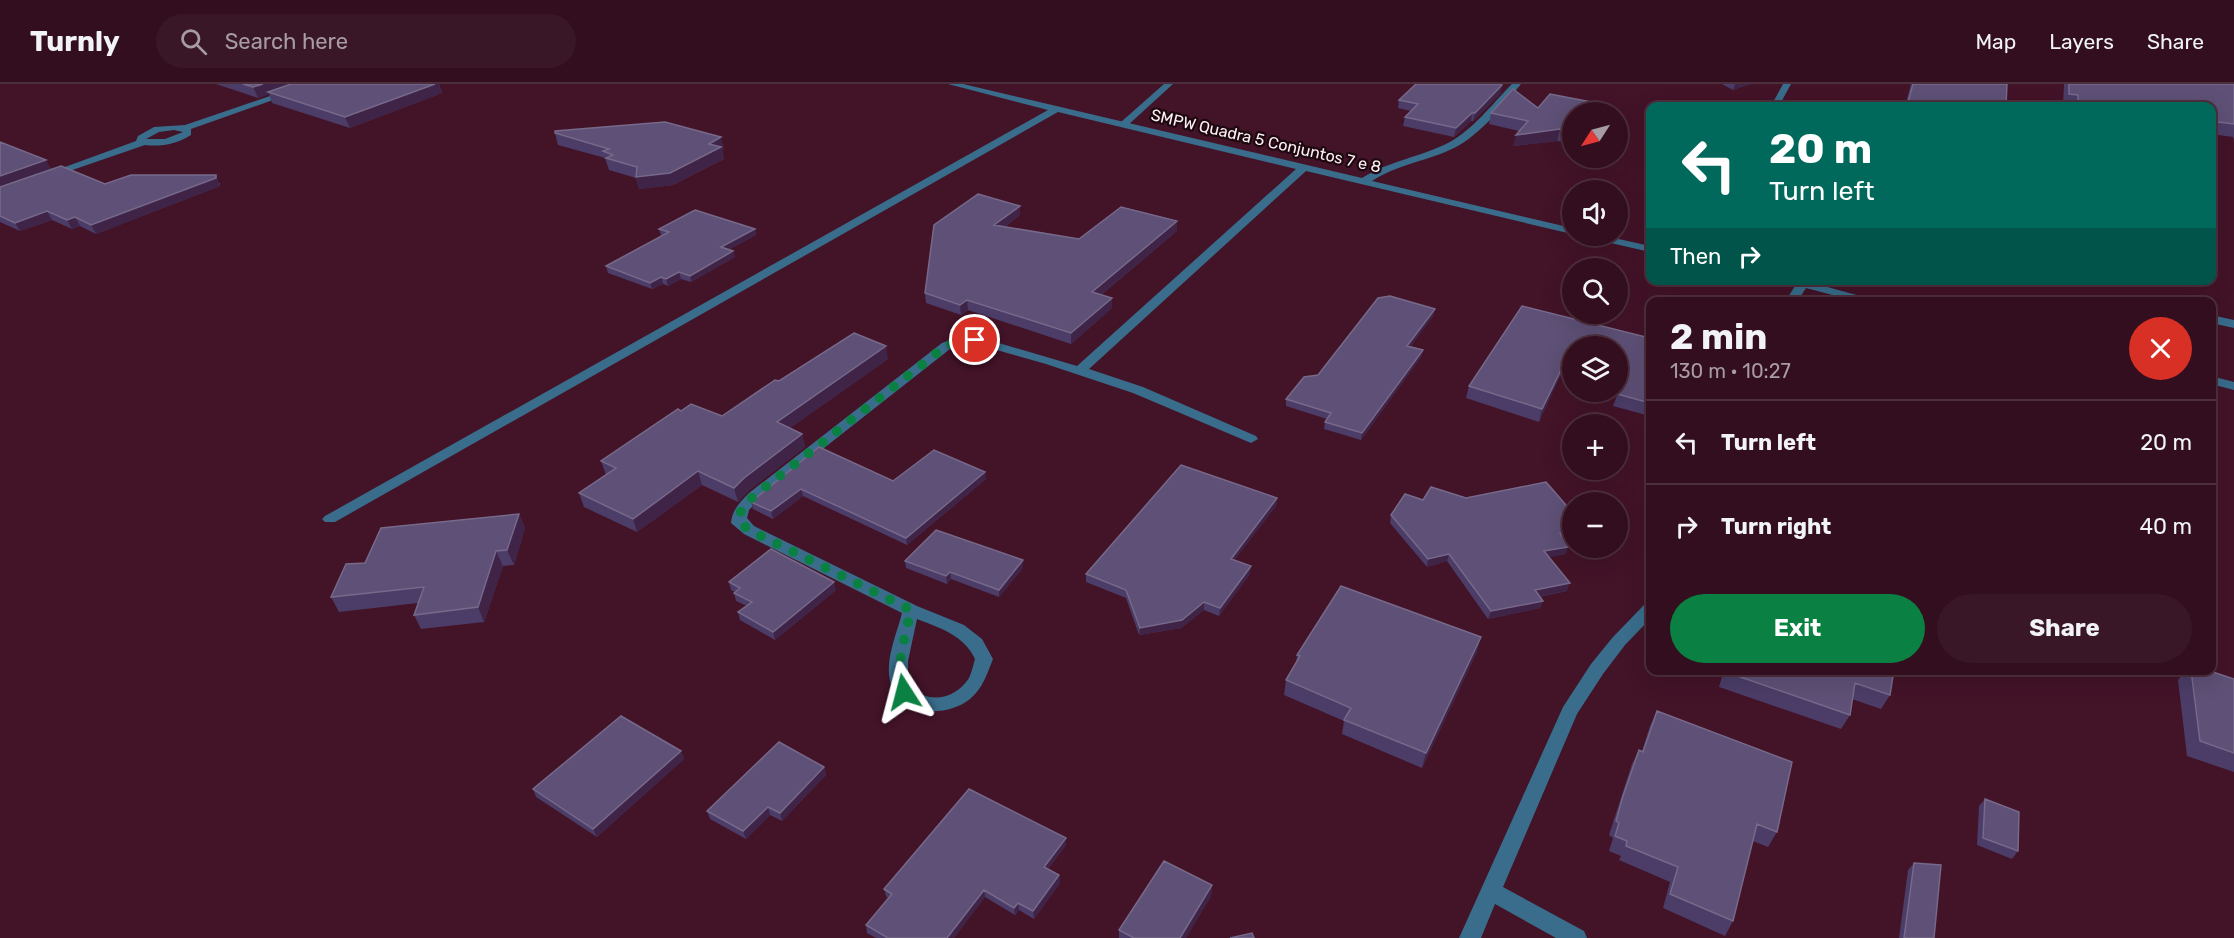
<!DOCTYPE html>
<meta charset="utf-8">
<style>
:root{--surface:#320e1e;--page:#3a1727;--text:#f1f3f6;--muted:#a89ca4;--line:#4d2e3c;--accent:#0b8043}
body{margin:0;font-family:Rubik,sans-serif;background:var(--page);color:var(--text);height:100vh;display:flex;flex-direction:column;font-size:22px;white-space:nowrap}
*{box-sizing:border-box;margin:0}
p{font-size:20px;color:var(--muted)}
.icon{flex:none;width:33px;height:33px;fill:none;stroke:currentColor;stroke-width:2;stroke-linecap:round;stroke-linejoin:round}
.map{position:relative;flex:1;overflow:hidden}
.panel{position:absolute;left:1646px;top:213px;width:570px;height:378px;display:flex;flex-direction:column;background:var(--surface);border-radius:12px;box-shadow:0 6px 24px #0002,0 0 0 2px var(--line)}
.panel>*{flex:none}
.hud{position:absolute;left:1646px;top:18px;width:570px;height:183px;border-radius:12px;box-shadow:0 6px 24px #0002,0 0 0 2px var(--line);background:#00695c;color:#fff;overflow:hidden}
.needle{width:39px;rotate:234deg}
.buttons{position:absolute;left:1562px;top:18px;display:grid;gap:12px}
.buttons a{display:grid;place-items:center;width:66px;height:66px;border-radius:50%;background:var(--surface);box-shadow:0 6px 24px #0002,0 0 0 2px var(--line);font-size:30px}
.pin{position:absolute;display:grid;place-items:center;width:51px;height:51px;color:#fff;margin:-26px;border:3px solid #fff;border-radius:50%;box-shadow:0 2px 6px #0007}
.me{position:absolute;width:66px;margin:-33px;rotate:351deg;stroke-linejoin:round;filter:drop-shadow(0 0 4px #0008)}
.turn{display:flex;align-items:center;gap:21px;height:126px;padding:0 24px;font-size:27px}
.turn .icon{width:78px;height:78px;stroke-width:2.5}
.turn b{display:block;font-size:42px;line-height:51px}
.then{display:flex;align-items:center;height:57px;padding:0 24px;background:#0003;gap:12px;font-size:22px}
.round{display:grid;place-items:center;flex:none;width:63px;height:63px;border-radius:32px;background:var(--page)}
.head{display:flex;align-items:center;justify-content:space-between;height:102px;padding:0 24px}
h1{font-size:36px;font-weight:700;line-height:45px}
.button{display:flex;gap:12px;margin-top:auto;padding:12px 24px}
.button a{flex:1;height:69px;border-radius:36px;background:var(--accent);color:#fff;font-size:24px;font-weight:700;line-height:69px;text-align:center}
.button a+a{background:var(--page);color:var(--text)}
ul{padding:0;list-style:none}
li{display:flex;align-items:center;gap:18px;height:84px;padding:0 24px;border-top:2px solid var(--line)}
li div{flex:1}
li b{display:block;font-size:22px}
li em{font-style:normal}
header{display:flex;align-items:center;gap:36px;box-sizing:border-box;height:84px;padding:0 30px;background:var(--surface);border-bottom:2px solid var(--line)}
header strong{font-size:28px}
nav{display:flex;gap:33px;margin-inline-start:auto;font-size:21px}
.search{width:420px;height:54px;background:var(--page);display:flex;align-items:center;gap:15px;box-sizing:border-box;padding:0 21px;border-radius:33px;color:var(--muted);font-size:22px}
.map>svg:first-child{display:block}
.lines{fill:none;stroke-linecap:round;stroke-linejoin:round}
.lane{fill:#396d8b;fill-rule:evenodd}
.street{fill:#396d8b;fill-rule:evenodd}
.wall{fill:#4b3d67}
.shaded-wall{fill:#3f2447}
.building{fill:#5e5076;stroke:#77698a;stroke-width:1.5}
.route{stroke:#0b8043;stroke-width:10;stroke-dasharray:0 18}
.labels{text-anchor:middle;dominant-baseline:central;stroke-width:4.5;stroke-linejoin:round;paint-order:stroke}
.far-street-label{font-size:16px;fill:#fef0f4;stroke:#1d0810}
</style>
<header>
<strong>Turnly</strong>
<div class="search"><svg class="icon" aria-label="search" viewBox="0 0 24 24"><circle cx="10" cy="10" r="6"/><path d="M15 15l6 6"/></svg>Search here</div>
<nav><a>Map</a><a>Layers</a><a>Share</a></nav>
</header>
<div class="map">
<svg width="2234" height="854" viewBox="0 0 2234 854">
<rect width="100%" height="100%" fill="#431328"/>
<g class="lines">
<path class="lane" d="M1164 0H1173L1127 42H1121V38Z"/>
<path class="street" d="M305 0H318L191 45V51C177 60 161 63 145 61L52 93 43 91 136 57 138 52 154 43 185 41ZM174 46 183 48 165 55H146L159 48Z
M948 0H963L1362 94C1389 77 1420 73 1448 59 1473 46 1492 20 1512 0H1521C1503 22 1480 51 1454 64 1428 77 1398 80 1372 97L1572 144V150L1306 87 1089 285 1143 303 1256 352 1258 355 1251 359 1133 309 1046 280 975 260 950 265 759 415 749 426 747 434 754 442 917 522 964 541 982 555 993 575C987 590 983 604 970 615 947 634 897 633 890 597 885 575 897 549 902 529L744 450 731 439C732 426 740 418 749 409L942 259 956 254 975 252 1077 282 1296 85 1058 28 335 438H325L322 435 325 432 1048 26ZM917 535C940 544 964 551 975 575 973 581 972 588 969 594 954 617 925 621 908 599V577Z
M1783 0H1791L1779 22H1771Z
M1588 152H1605L1650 162V168L1589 154Z
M1780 196H1802L1882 218H1859L1806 204 1797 218H1785L1795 202Z
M2211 231 2234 236V244L2211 239Z
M2211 292 2234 298V306L2211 300Z
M1650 519V535L1625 561 1603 590 1577 630 1503 803 1584 847 1587 854H1556L1495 820 1481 854H1459L1563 623 1591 580 1613 553 1644 521Z"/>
</g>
<path class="wall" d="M216 0H439L442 9 350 44 272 19 269 10 258 14Z
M1722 0H1750L1733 6Z
M1911 0H2007L2006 22H1905Z
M2064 0H2234V58L2233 53 2211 50V22H2071L2063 21Z
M1501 9 1473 37H1471L1454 53 1403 42 1405 33 1411 27 1398 24 1399 16Z
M1538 24 1572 28V60L1557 57 1513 62 1519 47 1489 40 1491 29Z
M555 49 724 65 722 66 724 75 673 101 639 105 636 94 609 86 605 74 558 61Z
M220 99V102L96 150 80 142 72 145 52 136 20 147 0 138V103L105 100Z
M1020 131 1005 143 1079 155 1177 147 1101 211 1112 214V224L1071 260 968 226 961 231 926 219 925 209 934 141Z
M659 145H755L756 151 730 165 735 173 691 198 681 195 668 202 663 200 652 205 608 189 606 182 662 152 661 151Z
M1522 222 1650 254V332L1613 322 1618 309 1614 308H1617V262H1572V296L1560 292 1539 338 1466 314 1469 302Z
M1435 225 1433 232 1410 263 1423 266 1421 273 1361 356 1324 345 1325 338 1327 335 1286 322V315L1318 291Z
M888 275 790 344 802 350 805 363 748 407 738 418 702 401 637 448 584 423 579 409 606 391 601 377 681 327 722 332 779 297Z
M819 363 893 397 986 395 907 461 803 412 773 435 753 425 751 418Z
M1277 414 1276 422 1234 476 1250 490 1219 532 1204 526 1181 544 1139 551 1126 514 1086 498V490Z
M1423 416 1564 456 1566 470 1549 473 1567 507 1539 513 1543 517 1540 524 1488 535 1447 477 1427 483 1390 439 1391 431Z
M519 430 525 444 514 481 503 482 484 538 421 545 414 531 418 519 339 528 331 513 365 479Z
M1023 476V484L999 513 951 495 947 500 906 484 905 477Z
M729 498 836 506 775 556 740 536 738 528 747 522 736 517 734 509 735 508 731 506Z
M1477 568 1422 684 1342 650 1344 637 1284 611 1286 596 1296 580 1297 571Z
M1724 586H1894L1890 611 1881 625 1852 615 1850 631 1841 645 1719 603Z
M2186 586H2207L2234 595V688L2187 672 2178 596Z
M1657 627 1777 748 1768 763 1753 757 1733 837 1725 852 1663 824 1670 798 1619 776 1621 772 1609 767 1613 754 1609 751 1617 726 1632 680 1639 666 1642 667 1650 642Z
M681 667 684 675 597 753 536 713 533 705Z
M824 683 826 691 782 737 770 731 746 755 710 735 707 727Z
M1985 715 2018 767 2012 775 1977 761 1979 722Z
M1066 754V761L1048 785 1059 791 1060 799 1034 835 1019 826 1015 831 985 813 954 854H876L867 849 866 841 888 814 886 812 884 805Z
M1914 779 1934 854H1899L1908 786Z
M1212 801 1211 812 1186 854H1119V846Z"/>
<path class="shaded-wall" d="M263 0H298L268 8 269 10 258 14 253 3Z
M435 0H439L442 9 350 44 345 33Z
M1735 0H1750L1733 6Z
M1502 1 1501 9 1473 37 1475 29Z
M1597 19 1594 28H1590Z
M1472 29 1471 37 1454 53 1456 44Z
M1560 45 1557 57 1513 62 1516 51Z
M721 53 724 65 722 66 724 75 673 101 639 105 636 93Z
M46 76 51 85 0 103V92Z
M216 91 220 102 96 150 91 141Z
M1020 122V131L995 150 994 141Z
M47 127 52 136 20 147 15 139Z
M75 133 80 142 72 145 67 136Z
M1177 137V147L1092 218V208Z
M755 145 756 151 723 169 721 163Z
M733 167 735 173 691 198 690 192Z
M679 188 681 195 668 202 666 195Z
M661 193 663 200 652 205 650 199Z
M1112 214V224L1071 260V249Z
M967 216 968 226 961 231 960 221Z
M1435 225 1433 232 1406 269 1407 262Z
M886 262 888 275 780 351 777 338Z
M1423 266 1421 273 1361 356 1362 349Z
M1564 280 1560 292 1539 338 1542 325Z
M802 350 805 363 748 407 738 418 734 404 744 394Z
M698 387 702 401 637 448 633 435Z
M985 388 986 395 907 461 906 454Z
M801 405 803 412 773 435 771 427Z
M1277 414 1276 422 1230 482 1231 475Z
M519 430 525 444 514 481 507 466Z
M1572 447V454L1557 457 1560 449Z
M1568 463 1566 470 1542 475 1544 467Z
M496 467 503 482 484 538 478 523Z
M1449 470 1447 477 1427 483 1428 475Z
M1023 476V484L999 513V506Z
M1251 482 1250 490 1219 532 1220 524Z
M950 488 951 495 947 500 946 492Z
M834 498 836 506 775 556 773 548Z
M1570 499 1567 507 1532 514 1535 506Z
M1543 517 1540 524 1488 535 1491 527Z
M1204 518V526L1181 544 1139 551 1140 544Z
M1481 553 1477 568 1422 684 1426 669Z
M681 667 684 675 597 753 593 745Z
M824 683 826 691 782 737 780 729Z
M768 723 770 731 746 755 743 747Z
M1066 754V761L1044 790V783Z
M1059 791 1060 799 1034 835 1033 827Z
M1212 801 1211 812 1186 854H1180Z
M984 806 985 813 954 854H947Z
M1018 819 1019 826 1015 831 1014 824Z"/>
<path class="building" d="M243 0H263L253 3Z
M291 0H435L345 33 268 8Z
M1416 0H1501L1502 1 1475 29H1472L1456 44 1405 33 1418 20 1399 16Z
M1913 0H2007L2006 22H1907Z
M2069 0H2234V40L2211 37V22H2089L2078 21V11L2069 10Z
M1513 5 1538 24 1550 10 1597 19 1590 28H1572V48L1560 45 1516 51 1528 37 1491 29Z
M665 38 721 53 709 60 721 63 670 89 636 93 637 83 606 74 613 71 603 67 609 65 555 49V47Z
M0 58 46 76 0 92Z
M61 82 105 100 131 91H216V94L91 141 75 133 67 136 47 127 15 139 0 132V103Z
M978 110 1020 122 994 141 1079 155 1121 123 1177 137 1092 208 1112 214 1071 249 967 216 960 221 925 209 934 141Z
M695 126 755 145 721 163 733 167 690 192 679 188 666 195 661 193 650 199 606 182 669 148 659 145Z
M1390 212 1435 225 1407 262 1423 266 1362 349 1325 338 1331 329 1286 315 1304 293 1318 291 1378 214Z
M1522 222 1650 254V319L1617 310 1623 296 1617 295V262H1572V282L1564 280 1542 325 1469 302Z
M854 249 886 262 777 338 802 350 744 394 734 404 698 387 633 435 579 409 616 384 601 377 678 325 681 327 691 320 722 332 775 296 779 297Z
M819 363 893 397 934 366 985 388 906 454 801 405 771 427 751 418Z
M1181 381 1277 414 1231 475 1251 482 1220 524 1204 518 1182 536 1140 544 1126 506 1086 490Z
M1546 398 1572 428V447L1560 449 1568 463 1544 467 1570 499 1535 506 1543 517 1491 527 1449 470 1428 475 1391 431 1405 410 1423 416 1431 403 1466 414Z
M519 430 507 466 496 467 478 523 414 531 424 503 331 513 346 480 365 479 381 444Z
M936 446 1023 476 999 506 950 488 946 492 905 477Z
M771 465 834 498 773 548 738 528 752 518 734 509 740 504 729 498Z
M1341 502 1481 553 1426 669 1344 636 1351 624 1286 596 1300 572 1297 571Z
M1727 586H1894L1890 611 1855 599 1850 631 1726 588Z
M2191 586H2207L2234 595V669L2200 657Z
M1657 627 1792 678 1777 748 1757 740 1733 837 1670 810 1678 783 1626 762 1627 757 1615 752 1619 739 1616 737 1623 712 1639 666 1643 668Z
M621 632 681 667 593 745 533 705Z
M779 658 824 683 780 729 768 723 743 747 707 727Z
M969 705 1066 754 1044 783 1059 791 1033 827 1018 819 1014 824 984 806 947 854H888L866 841 892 810 884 805Z
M1985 715 2019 728 2018 767 1983 754Z
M1164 777 1212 801 1180 854H1134L1119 846Z
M1914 779 1941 781 1934 854H1904Z
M1252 849 1254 854H1230Z"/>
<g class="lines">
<path class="route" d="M904 608 898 595 902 565 911 526 749 446 740 439C738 426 745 421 754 412L946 262 956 258 975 256"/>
</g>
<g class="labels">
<g class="far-street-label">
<text transform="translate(1266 57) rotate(13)">SMPW Quadra 5 Conjuntos 7 e 8</text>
</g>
</g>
</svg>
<div class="buttons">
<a><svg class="needle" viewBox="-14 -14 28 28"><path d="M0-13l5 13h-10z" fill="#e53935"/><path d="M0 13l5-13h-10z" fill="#a89ca4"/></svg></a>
<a><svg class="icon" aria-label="sound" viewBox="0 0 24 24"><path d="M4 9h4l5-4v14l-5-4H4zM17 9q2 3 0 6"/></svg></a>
<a><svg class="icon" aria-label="search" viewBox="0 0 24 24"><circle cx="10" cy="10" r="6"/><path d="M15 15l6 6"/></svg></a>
<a><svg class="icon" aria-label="layers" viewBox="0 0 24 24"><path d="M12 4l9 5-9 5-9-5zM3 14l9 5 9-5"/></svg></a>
<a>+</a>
<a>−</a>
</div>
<div class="pin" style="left:975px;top:256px;background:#d93025"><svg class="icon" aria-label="arrive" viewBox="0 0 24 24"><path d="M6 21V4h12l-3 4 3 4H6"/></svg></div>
<svg class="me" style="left:904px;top:608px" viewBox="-20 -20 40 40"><path d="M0-17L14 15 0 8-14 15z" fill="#0b8043" stroke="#fff" stroke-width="4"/></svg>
<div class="hud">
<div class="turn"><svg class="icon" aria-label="left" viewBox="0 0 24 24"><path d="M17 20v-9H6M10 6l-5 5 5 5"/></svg><div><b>20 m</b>Turn left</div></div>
<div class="then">Then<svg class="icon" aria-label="right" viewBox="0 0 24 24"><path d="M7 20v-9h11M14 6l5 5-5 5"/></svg></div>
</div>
<section class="panel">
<div class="head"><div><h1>2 min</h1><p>130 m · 10:27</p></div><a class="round" style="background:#d93025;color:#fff"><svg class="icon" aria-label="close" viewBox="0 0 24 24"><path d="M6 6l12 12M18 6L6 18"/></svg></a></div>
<ul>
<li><svg class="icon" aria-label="left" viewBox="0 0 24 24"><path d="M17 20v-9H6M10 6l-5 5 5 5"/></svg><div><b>Turn left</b></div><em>20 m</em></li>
<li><svg class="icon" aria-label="right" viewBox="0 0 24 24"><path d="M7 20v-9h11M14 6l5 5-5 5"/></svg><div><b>Turn right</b></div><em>40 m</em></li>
</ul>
<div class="button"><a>Exit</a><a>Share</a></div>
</section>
</div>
